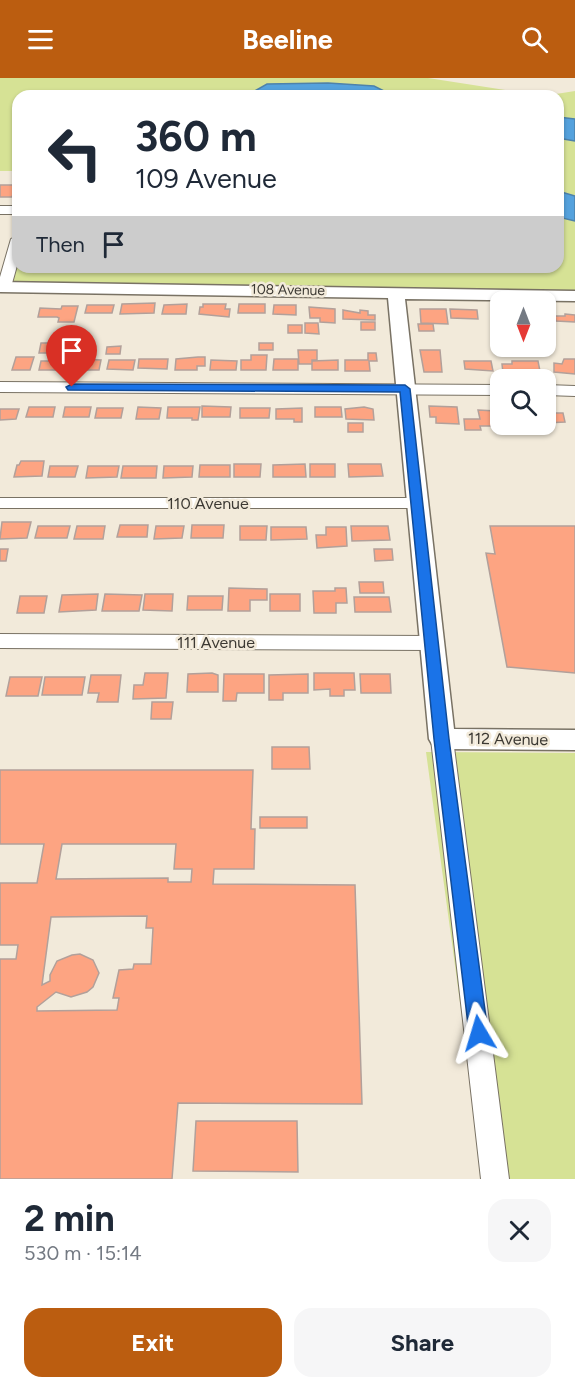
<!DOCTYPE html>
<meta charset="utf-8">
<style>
:root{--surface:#fff;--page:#f6f6f7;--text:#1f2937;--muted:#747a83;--accent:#bb5d10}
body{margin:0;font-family:Figtree,sans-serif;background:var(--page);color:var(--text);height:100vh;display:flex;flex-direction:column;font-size:22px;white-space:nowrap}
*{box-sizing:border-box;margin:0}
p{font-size:20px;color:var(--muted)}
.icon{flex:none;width:33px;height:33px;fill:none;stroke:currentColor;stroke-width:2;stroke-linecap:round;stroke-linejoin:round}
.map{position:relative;height:1101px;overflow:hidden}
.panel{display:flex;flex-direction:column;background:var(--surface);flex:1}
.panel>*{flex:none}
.hud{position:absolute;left:12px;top:12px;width:552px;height:183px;border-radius:18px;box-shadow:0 2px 4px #0004;background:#fff;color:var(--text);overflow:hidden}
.needle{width:39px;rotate:180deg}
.tools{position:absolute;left:490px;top:213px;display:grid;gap:12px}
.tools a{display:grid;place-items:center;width:66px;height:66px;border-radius:12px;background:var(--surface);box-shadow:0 2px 4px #0004;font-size:30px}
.pin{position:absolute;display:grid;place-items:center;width:51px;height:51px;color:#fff;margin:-62px -26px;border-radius:50% 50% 50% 0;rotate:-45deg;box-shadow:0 0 6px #0007}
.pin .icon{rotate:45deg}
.me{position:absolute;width:66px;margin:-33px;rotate:353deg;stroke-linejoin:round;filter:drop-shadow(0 0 4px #0008)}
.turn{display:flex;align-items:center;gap:21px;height:126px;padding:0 24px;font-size:27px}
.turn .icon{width:78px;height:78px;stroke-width:2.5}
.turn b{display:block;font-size:42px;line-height:51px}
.then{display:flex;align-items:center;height:57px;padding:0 24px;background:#0003;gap:12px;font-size:22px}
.round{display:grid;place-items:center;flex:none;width:63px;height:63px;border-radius:18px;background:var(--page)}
.summary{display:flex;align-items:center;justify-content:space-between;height:102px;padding:0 24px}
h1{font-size:36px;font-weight:700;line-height:45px}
.button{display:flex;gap:12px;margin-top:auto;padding:12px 24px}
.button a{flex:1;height:69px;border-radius:18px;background:var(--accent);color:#fff;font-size:24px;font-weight:700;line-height:69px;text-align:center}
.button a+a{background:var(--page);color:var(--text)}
header{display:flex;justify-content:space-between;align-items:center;height:78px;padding:0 24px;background:var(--accent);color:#fff;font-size:27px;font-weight:700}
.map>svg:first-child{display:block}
.green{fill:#d6e295}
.water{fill:#55a2dd;stroke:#4e82aa;stroke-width:1.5}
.building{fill:#fda482;stroke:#b2a09a;stroke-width:1.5;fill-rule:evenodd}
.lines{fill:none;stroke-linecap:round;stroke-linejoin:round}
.minor-casing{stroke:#797264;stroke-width:2}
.tertiary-casing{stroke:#797264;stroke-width:3}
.minor{fill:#fff;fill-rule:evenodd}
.tertiary{fill:#fff;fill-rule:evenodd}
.route{fill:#1a73e8;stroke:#114b97;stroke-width:1.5}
.labels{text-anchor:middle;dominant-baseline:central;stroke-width:5;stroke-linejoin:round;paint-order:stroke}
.far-street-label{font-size:14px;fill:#3c3933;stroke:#f2eada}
.street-label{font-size:16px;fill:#3c3933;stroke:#f2eada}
</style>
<header><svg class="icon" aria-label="menu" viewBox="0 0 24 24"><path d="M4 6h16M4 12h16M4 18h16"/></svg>Beeline<svg class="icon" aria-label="search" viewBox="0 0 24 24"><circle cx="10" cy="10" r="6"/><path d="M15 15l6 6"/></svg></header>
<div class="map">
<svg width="575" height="1101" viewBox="0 0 575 1101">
<rect width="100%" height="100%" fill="#f2eada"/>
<path class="green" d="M0 0H428L518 14 556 16 575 13V217L2 210 18 158V189H558V18H18V93H0Z
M426 674 575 675V1101H484Z"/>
<path class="water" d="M328 5 374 8 394 18H246L267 6Z
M558 39 575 41V63L558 60Z
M558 113 575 118V143L558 139Z"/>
<path class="building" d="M0 107H16L12 119H0Z
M155 225 154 235 120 236 122 226Z
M187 226 186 236H162L164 227Z
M203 226H226L225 231H230L229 239 199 236 200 229H203Z
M239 226H265V235H238Z
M87 227H114L112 235H85Z
M274 227H296V237L273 236Z
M62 228H78L74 244H58L59 240 57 239H38L40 230 61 231Z
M309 229 335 231V245L320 244V240H310Z
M420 231H446L448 246 421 245Z
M450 231 477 232 478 241 451 240Z
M343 232 360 235V232L368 233V237H375V242L343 241Z
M494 232H501V246H496Z
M565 236 575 237V244L556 243 555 238H565Z
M361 244H375V252H361Z
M305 245H318L319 256 305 255Z
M418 246H433L434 253H419Z
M288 247H302V255H288Z
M41 265H57L55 275H39Z
M74 265H88L86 273H73Z
M259 265H273V272H259Z
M121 268 120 276H106L107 269Z
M298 272H317V282H312V286H299Z
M420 272H440L442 294H424Z
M368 275H376L377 283H369L370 293H345V282H368Z
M251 277H267L266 292H241V282H251Z
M16 279H34L30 292H12Z
M198 279H205V288H197V292H175L176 281Z
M75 281 101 282 99 292H73Z
M139 281H168L167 291 138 290Z
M274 281H298V292H273Z
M564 281H575V296L554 294V285L562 286Z
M109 282H135L133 292 107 291Z
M211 282 237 283 236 292H210Z
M338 282V292H312V283Z
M41 283H67L65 292H39Z
M464 283H491L493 293 465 291Z
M512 283H538L540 293 503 295 502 286H512Z
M202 328 231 329 230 339H202Z
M429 328 457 329 459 346 436 345V339H430Z
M29 329H55L53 339H26Z
M65 329H91L89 339H63Z
M138 329 161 330 159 341H136Z
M168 329H200L198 342H192V340H167Z
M315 329H341L342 339H315Z
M364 329 373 331 374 342 346 341 345 331Z
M97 330H123L121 340H95Z
M240 330H270L269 340H240Z
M302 330V344H294V341H276V331Z
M0 331H19L16 341 0 342Z
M478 332 496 333 499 348H480L481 352H465L464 341H480Z
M546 335H563L565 344 546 345Z
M348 345H363V354H348Z
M21 383H44L42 398 14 399 17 387H19Z
M234 386H261L260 399H234Z
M305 386 306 399H273V387Z
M310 386H335V399H310Z
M348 386H381L383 398 349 399Z
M200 387H230V399H199Z
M50 388H78L75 399H48Z
M88 388H119L117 399 86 400Z
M123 388H157L156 400H121Z
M164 388H193L192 399 163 400Z
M2 444H31L27 460 0 461Z
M120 447H148L147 459H117Z
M192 447H224L223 460H191Z
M38 448H70L67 460H35Z
M77 448H105L103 461H74Z
M156 448H184L182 460 154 461Z
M240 448H267L266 462H240Z
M351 448H388L390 462 352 463Z
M490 448H575V595L507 589 486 475 495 476Z
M271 449H306L307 461 271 462Z
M326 449H346L347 468 317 470 316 457H326Z
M0 471H8L6 483H0Z
M374 471H392L393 482 375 483Z
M359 504H383L384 515H360Z
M229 510 267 511V522H250V533H228Z
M335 510H346L347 525H336V535H314L313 513H335Z
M98 516 96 532 59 534 62 517Z
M105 516 142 517 139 533H102Z
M145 516H173L172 533 143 532Z
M270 516H300V533H270Z
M20 518H47L44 535H17Z
M188 518H223L222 532H187Z
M354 519H389L391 534H355Z
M145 595H168L166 620 133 621 134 607H143Z
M212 595 218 597V614H187L188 596Z
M314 595H354L355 612H344V618H330V611L314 612Z
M224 596H264V615H237L236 623H223Z
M308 596V615H283V622H269V597Z
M360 596H390L391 615H361Z
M91 597H121L118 624H97L99 615H88Z
M10 599H42L38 618H6Z
M45 599H85L82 617H42Z
M152 624H173L171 641H151Z
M272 669H309L310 691H272Z
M0 692H253L251 751H255L254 791H214L213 806 355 807 362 1026 178 1025 172 1101H0V881H16L18 867H0V805H37L44 766H0ZM62 766H176L174 791H192L191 804H168V800L56 801ZM147 838 146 850H153L151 886H134L133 891 119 892 113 920H119L117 932 37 933V929L56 914 71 919 87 914 93 909 99 895 93 882 80 876 72 877 57 883 50 897V903L42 907 51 839Z
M260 739H307V750H260Z
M196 1043H297L298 1094 193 1093Z"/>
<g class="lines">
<defs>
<path id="minor" d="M0 128H18V136H0Z
M18 157V184L11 209 9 212H0V199L11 161Z
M0 304 501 307V317L0 314Z
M546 307 575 308V318L546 317Z
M0 420H417L423 421 426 425 423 429 417 430H0Z
M0 556 432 558 439 560 442 565 439 570 432 572 0 570Z
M442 653 450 655 453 661 509 1101H481L431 661 434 655Z"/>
<path id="tertiary" d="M0 204 575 213V223L405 221 454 651 575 652V672L442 671 433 668 429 661 388 220 0 214Z"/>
</defs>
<use href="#minor" class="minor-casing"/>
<use href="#tertiary" class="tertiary-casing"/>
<use href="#minor" class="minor"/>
<use href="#tertiary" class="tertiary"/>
</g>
<path class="route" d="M72 306 405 307 410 311 449 661 488 955 485 961 479 963 472 961 469 955 434 661 400 314 68 312 66 309Z"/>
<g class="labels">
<g class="far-street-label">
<text transform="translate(288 212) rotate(1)">108 Avenue</text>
</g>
<g class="street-label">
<text x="208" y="425">110 Avenue</text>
<text x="216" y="564">111 Avenue</text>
<text transform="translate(508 661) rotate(1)">112 Avenue</text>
</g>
</g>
</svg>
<div class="tools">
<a><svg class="needle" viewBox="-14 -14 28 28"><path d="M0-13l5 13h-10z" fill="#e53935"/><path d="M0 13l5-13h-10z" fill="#747a83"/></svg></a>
<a><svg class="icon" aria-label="search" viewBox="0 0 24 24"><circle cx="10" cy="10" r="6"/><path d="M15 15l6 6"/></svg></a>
</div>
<div class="pin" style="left:72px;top:309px;background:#d93025"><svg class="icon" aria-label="arrive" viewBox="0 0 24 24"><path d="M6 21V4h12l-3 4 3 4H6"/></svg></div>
<svg class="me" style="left:479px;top:955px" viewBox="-20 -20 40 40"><path d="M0-17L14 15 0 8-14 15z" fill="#1a73e8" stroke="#fff" stroke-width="4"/></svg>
<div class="hud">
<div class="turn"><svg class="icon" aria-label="left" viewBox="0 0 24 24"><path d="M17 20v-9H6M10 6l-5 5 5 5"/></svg><div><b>360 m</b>109 Avenue</div></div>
<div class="then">Then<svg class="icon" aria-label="arrive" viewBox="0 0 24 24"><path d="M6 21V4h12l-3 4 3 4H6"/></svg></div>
</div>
</div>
<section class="panel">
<div class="summary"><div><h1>2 min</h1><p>530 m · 15:14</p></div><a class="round"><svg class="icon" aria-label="close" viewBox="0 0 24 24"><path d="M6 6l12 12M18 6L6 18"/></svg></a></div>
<div class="button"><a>Exit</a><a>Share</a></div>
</section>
